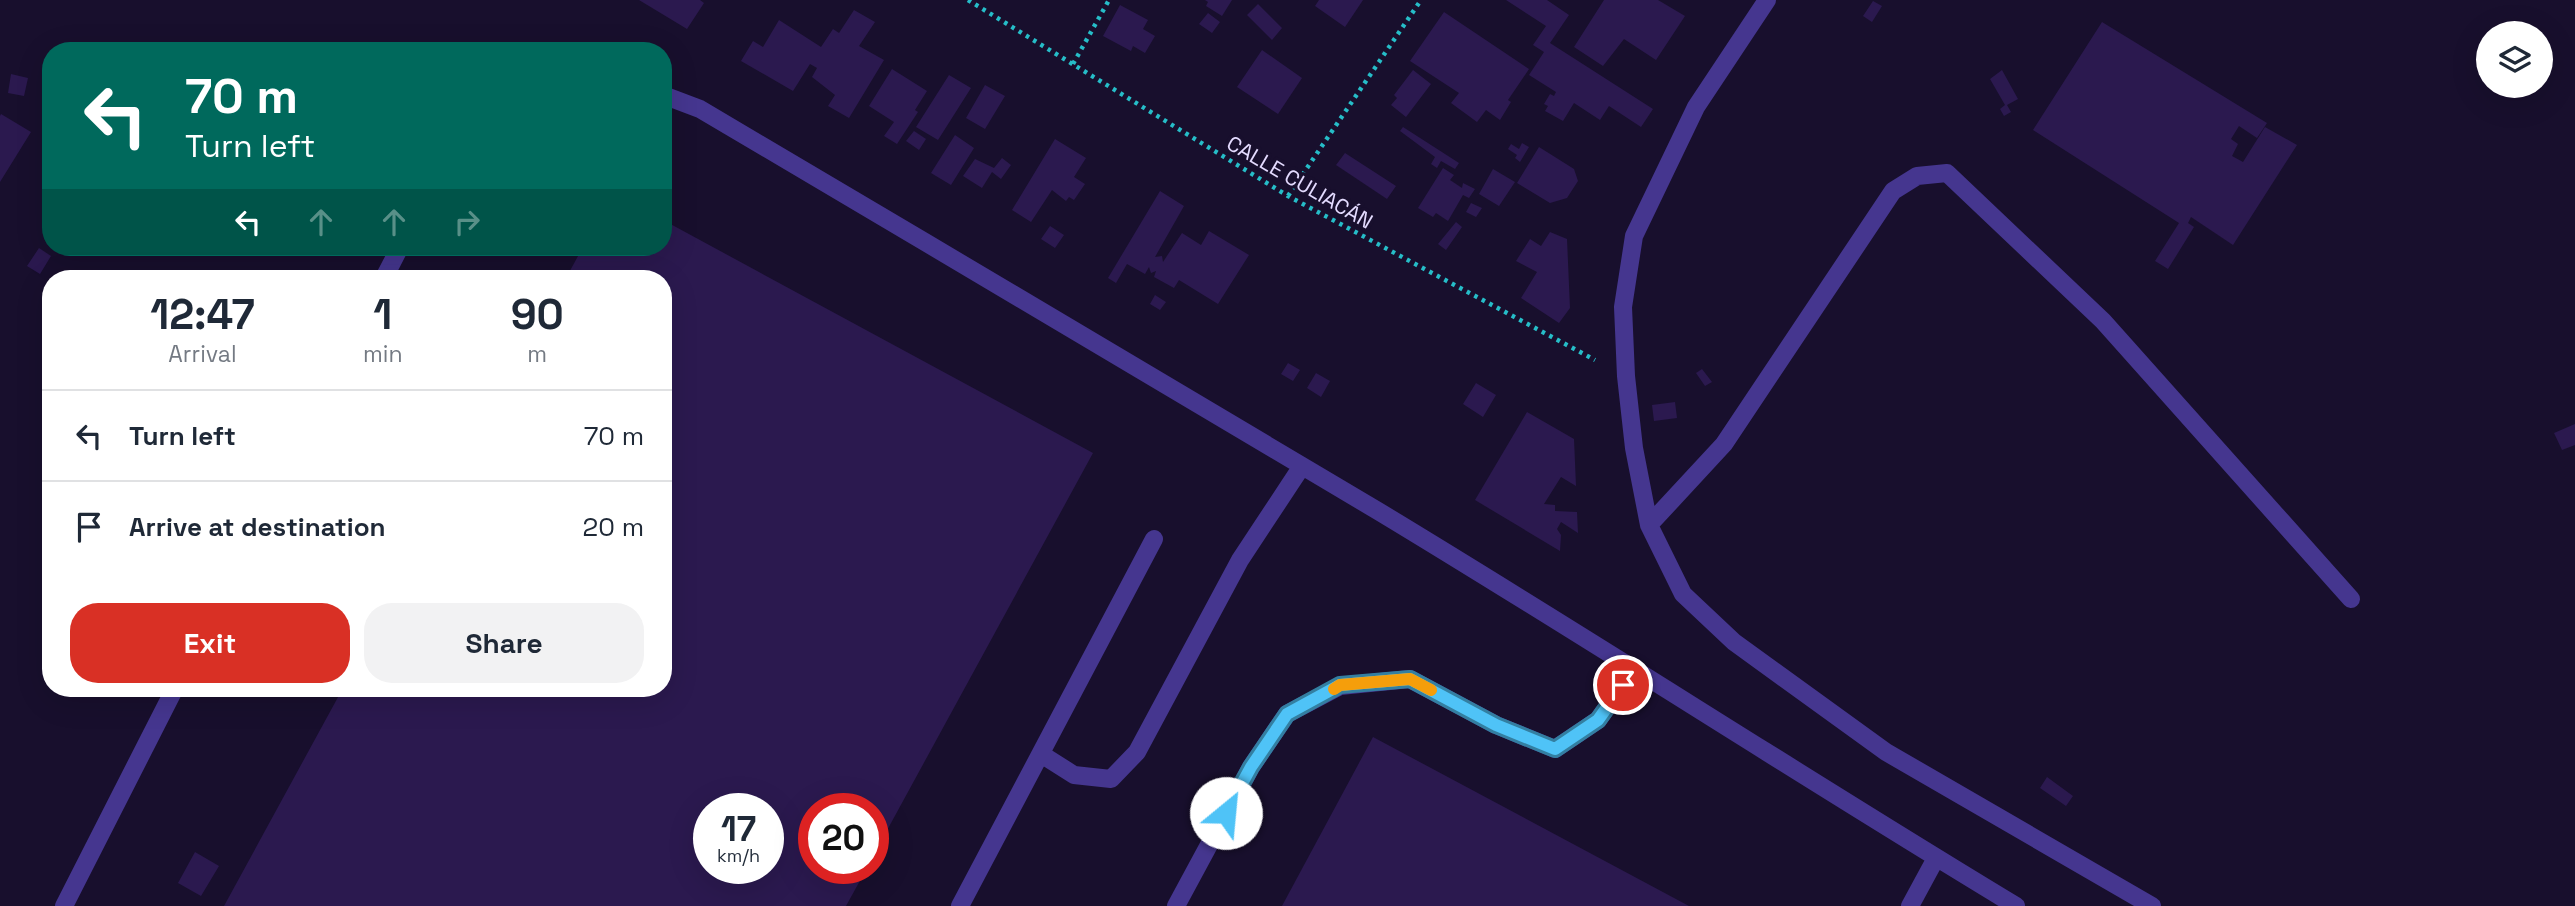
<!DOCTYPE html>
<meta charset="utf-8">
<style>
:root{--surface:#fff;--page:#f2f2f3;--text:#1f2937;--muted:#747a83;--line:#e0e1e3;--accent:#d93025}
body{margin:0;font-family:"Space Grotesk",sans-serif;background:var(--page);color:var(--text);height:100vh;display:flex;flex-direction:column;font-size:26px;white-space:nowrap}
*{box-sizing:border-box;margin:0}
p{font-size:23px;color:var(--muted)}
.icon{flex:none;width:38px;height:38px;fill:none;stroke:currentColor;stroke-width:2;stroke-linecap:round;stroke-linejoin:round}
.map{position:relative;flex:1;overflow:hidden}
.details{position:absolute;left:42px;top:270px;width:630px;height:427px;display:flex;flex-direction:column;background:var(--surface);border-radius:28px;box-shadow:0 7px 28px #0002}
.details>*{flex:none}
.hud{position:absolute;left:42px;top:42px;width:630px;height:214px;border-radius:28px;box-shadow:0 7px 28px #0002;background:#00695c;color:#fff;overflow:hidden}
.tools{position:absolute;left:2476px;top:21px;display:grid;gap:14px}
.tools a{display:grid;place-items:center;width:77px;height:77px;border-radius:50%;background:var(--surface);box-shadow:0 7px 28px #0002;font-size:35px}
.speed{position:absolute;left:693px;top:793px;display:flex;gap:14px;font-size:35px;font-weight:700;text-align:center}
.speed>*{display:grid;place-content:center;width:91px;height:91px;border-radius:50%;background:var(--surface);box-shadow:0 7px 28px #0002;line-height:1}
.speed small{font-size:18px;font-weight:400}
.speed .limit{border:10px solid #d22;background:#fff;color:#111}
.pin{position:absolute;display:grid;place-items:center;width:60px;height:60px;color:#fff;margin:-30px;border:4px solid #fff;border-radius:50%;box-shadow:0 2px 7px #0007}
.me{position:absolute;width:77px;margin:-38px;rotate:28deg;stroke-linejoin:round;filter:drop-shadow(0 0 5px #0008)}
.turn{display:flex;align-items:center;gap:24px;height:147px;padding:0 28px;font-size:32px}
.turn .icon{width:91px;height:91px;stroke-width:2.5}
.turn b{display:block;font-size:49px;line-height:60px}
.lanes{display:flex;align-items:center;height:66px;padding:0 28px;background:#0003;justify-content:center;gap:35px;direction:ltr}
.lanes .off{opacity:.35}
.eta{display:flex;justify-content:space-evenly;align-items:center;height:119px;text-align:center}
.eta b{font-size:42px;font-weight:700;line-height:49px}
.primary-button{display:flex;gap:14px;margin-top:auto;padding:14px 28px}
.primary-button a{flex:1;height:80px;border-radius:28px;background:var(--accent);color:#fff;font-size:28px;font-weight:700;line-height:80px;text-align:center}
.primary-button a+a{background:var(--page);color:var(--text)}
ul{padding:0;list-style:none}
li{display:flex;align-items:center;gap:21px;height:91px;padding:0 28px;border-top:2px solid var(--line)}
li div{flex:1}
li b{display:block;font-size:26px}
li em{font-style:normal}
.map>svg:first-child{display:block}
.building{fill:#2b194f;fill-rule:evenodd}
.lines{fill:none;stroke-linecap:round;stroke-linejoin:round}
.path{stroke:#26bdc8;stroke-width:4.5;stroke-dasharray:3.5 5;stroke-linecap:butt}
.minor{stroke:#45368f;stroke-width:18}
.route-casing{stroke:#337fa1;stroke-width:18}
.route{stroke:#4fc3f7;stroke-width:12}
.slow{stroke:#f59e0b;stroke-width:12}
.labels{text-anchor:middle;dominant-baseline:central;stroke-width:7;stroke-linejoin:round;paint-order:stroke}
.street-label{font-size:21px;fill:#e4dbff;stroke:#180f2d}
</style>
<div class="map">
<svg width="2575" height="906" viewBox="0 0 2575 906">
<rect width="100%" height="100%" fill="#180f2d"/>
<path class="building" d="M639 0H700L704 3 687 29Z
M1205 0H1232L1222 16 1206 6 1208 2Z
M1319 0H1363L1345 27 1315 6Z
M1506 0H1547L1569 15 1550 43 1653 109 1641 127 1609 106 1600 120 1574 103 1563 121 1545 111 1548 106 1544 104 1550 94 1554 96 1556 92 1529 75 1544 52 1533 45 1546 26Z
M1604 0H1658L1685 16 1656 60 1624 39 1603 66 1574 47Z
M1873 1 1882 6 1872 22 1863 16Z
M1258 4 1282 28 1272 40 1247 15Z
M1120 5 1148 20 1143 29 1155 36 1145 53 1133 46 1131 51 1103 36Z
M854 10 875 22 859 46 884 60 849 118 828 106 835 95 812 77 817 68 810 64 793 91 741 61 753 41 763 47 779 20 821 47 833 29 839 33Z
M1444 12 1529 69 1508 100 1511 102 1500 120 1486 110 1477 122 1451 103 1459 93 1410 61Z
M1208 13 1220 22 1212 33 1199 24Z
M2102 22 2267 123 2257 138 2239 126 2231 139 2238 144 2232 156 2243 162 2265 127 2297 145 2233 245 2191 217 2188 223 2194 227 2168 269 2155 261 2179 223 2033 130Z
M1262 50 1302 78 1278 114 1237 87Z
M892 69 927 91 915 110 918 112 897 144 884 136 894 122 869 106Z
M1413 70 1431 84 1406 117 1391 105 1397 98 1394 95Z
M2002 70 2018 99 2007 105 2011 112 2004 116 2000 109 2005 105 1990 79Z
M11 74 28 78 24 96 8 93Z
M949 75 971 88 938 140 916 127Z
M985 85 1005 96 985 129 966 118Z
M1 114 31 132 0 182V116Z
M1403 127 1459 163 1455 169 1441 161 1437 168 1431 164 1435 157 1400 131Z
M914 131 926 139 919 150 906 141Z
M955 135 974 148 951 185 931 173Z
M1055 139 1086 158 1074 177 1085 184 1074 200 1069 197 1066 201 1052 190 1031 222 1012 210Z
M1522 143 1529 147 1520 162 1515 158 1517 155 1508 149 1511 144 1519 149Z
M1539 147 1574 169 1578 181 1567 198 1550 203 1517 183Z
M1345 153 1396 186 1387 199 1336 165Z
M1002 158 1011 165 1001 179 992 172 982 188 963 176 975 159 994 168Z
M1443 168 1454 175 1450 180 1462 188 1463 183 1475 189 1469 198 1463 195 1448 221 1436 213 1433 217 1418 208Z
M1493 169 1515 182 1499 206 1479 194Z
M1160 191 1184 206 1155 257 1162 256 1163 262 1182 233 1201 245 1209 231 1249 255 1218 304 1179 280 1174 288 1154 277 1156 271 1151 273 1149 267 1145 274 1127 264 1116 283 1108 278Z
M1471 203 1482 208 1476 217 1466 212Z
M663 220 1093 453 873 856V808H814V868H867L846 906H224L343 688H663V278H566L583 247H663ZM709 808H768V868H709Z
M1456 222 1462 227 1446 250 1438 244Z
M1050 226 1064 235 1055 248 1041 239Z
M1550 232 1567 239 1570 308 1559 323 1521 298 1537 272 1516 261 1530 239 1541 246Z
M39 248 51 256 40 274 27 266Z
M1155 295 1166 302 1160 310 1150 304Z
M1288 363 1300 370 1293 381 1281 374Z
M1702 369 1712 382 1705 386 1696 373Z
M1316 373 1330 381 1321 397 1307 388Z
M1476 383 1496 395 1483 417 1463 404Z
M1675 402 1677 418 1654 421 1652 405Z
M1527 412 1574 439 1576 486 1561 477 1544 504 1555 505V511L1577 512 1578 533 1561 522 1557 529 1561 535 1560 551 1475 500Z
M2575 424V445L2562 450 2554 433Z
M1373 737 1689 906H1282Z
M2047 777 2073 796 2066 806 2040 788Z
M195 852 219 866 201 896 178 883Z"/>
<g class="lines">
<path class="path" d="M968 0 1288 196 1595 360
M1073 64 1109 0
M1288 196 1421 0"/>
<path class="minor" d="M1767 0 1696 107 1634 236 1623 307 1626 376 1634 448 1649 525 1683 594 1734 642 1886 752 2152 906
M663 95 700 109C926 243 1153 376 1378 511 1592 640 1802 777 2016 906
M384 278 400 247
M1649 525 1724 444 1893 191 1917 176 1947 173 2103 321 2351 599
M1041 754 1074 775 1111 779 1137 752 1240 560 1302 466
M64 906 175 688
M960 906 1154 539
M1176 906 1251 767 1287 714 1340 686 1410 679 1496 725 1555 749 1598 720 1635 668
M1910 906 1936 858"/>
</g>
<g class="lines">
<defs>
<path id="route" d="M1226 813 1251 767 1287 714 1340 685 1410 679 1496 725 1555 749 1598 720 1623 685"/>
</defs>
<use href="#route" class="route-casing"/>
<use href="#route" class="route"/>
<path class="slow" d="M1334 689 1340 685 1410 679 1431 690"/>
</g>
<g class="labels">
<g class="street-label">
<text transform="translate(1300 182) rotate(30)">CALLE CULIACÁN</text>
</g>
</g>
</svg>
<div class="tools">
<a><svg class="icon" aria-label="layers" viewBox="0 0 24 24"><path d="M12 4l9 5-9 5-9-5zM3 14l9 5 9-5"/></svg></a>
</div>
<div class="speed"><div>17<small>km/h</small></div><div class="limit">20</div></div>
<div class="pin" style="left:1623px;top:685px;background:#d93025"><svg class="icon" aria-label="arrive" viewBox="0 0 24 24"><path d="M6 21V4h12l-3 4 3 4H6"/></svg></div>
<svg class="me" style="left:1226px;top:813px" viewBox="-20 -20 40 40"><circle r="19" fill="#fff"/><path d="M0-13L10 11 0 6-10 11z" fill="#4fc3f7"/></svg>
<div class="hud">
<div class="turn"><svg class="icon" aria-label="left" viewBox="0 0 24 24"><path d="M17 20v-9H6M10 6l-5 5 5 5"/></svg><div><b>70 m</b>Turn left</div></div>
<div class="lanes"><svg class="icon" aria-label="left" viewBox="0 0 24 24"><path d="M17 20v-9H6M10 6l-5 5 5 5"/></svg><svg class="icon off" aria-label="ahead" viewBox="0 0 24 24"><path d="M12 20V5M6 11l6-6 6 6"/></svg><svg class="icon off" aria-label="ahead" viewBox="0 0 24 24"><path d="M12 20V5M6 11l6-6 6 6"/></svg><svg class="icon off" aria-label="right" viewBox="0 0 24 24"><path d="M7 20v-9h11M14 6l5 5-5 5"/></svg></div>
</div>
<section class="details">
<div class="eta">
<div><b>12:47</b><p>Arrival</p></div>
<div><b>1</b><p>min</p></div>
<div><b>90</b><p>m</p></div>
</div>
<ul>
<li><svg class="icon" aria-label="left" viewBox="0 0 24 24"><path d="M17 20v-9H6M10 6l-5 5 5 5"/></svg><div><b>Turn left</b></div><em>70 m</em></li>
<li><svg class="icon" aria-label="arrive" viewBox="0 0 24 24"><path d="M6 21V4h12l-3 4 3 4H6"/></svg><div><b>Arrive at destination</b></div><em>20 m</em></li>
</ul>
<div class="primary-button"><a>Exit</a><a>Share</a></div>
</section>
</div>
